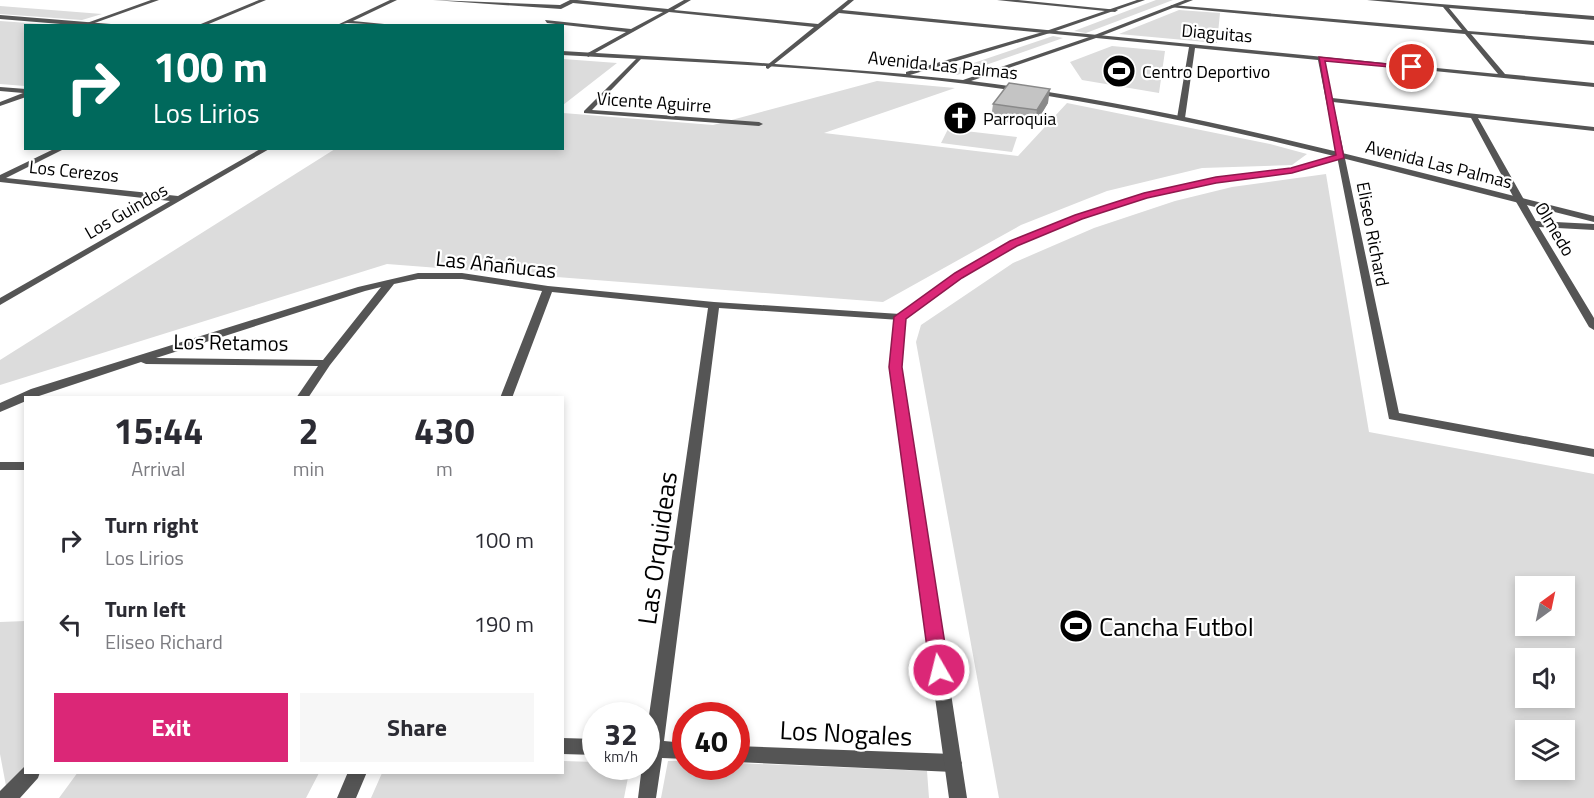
<!DOCTYPE html>
<meta charset="utf-8">
<style>
:root{--surface:#fff;--page:#f7f7f7;--text:#2b2b33;--muted:#7c7c81;--accent:#db2777}
body{margin:0;font-family:"Titillium Web",sans-serif;background:var(--page);color:var(--text);height:100vh;display:flex;flex-direction:column;font-size:22px;white-space:nowrap}
*{box-sizing:border-box;margin:0}
p{font-size:20px;color:var(--muted)}
.icon{flex:none;width:33px;height:33px;fill:none;stroke:currentColor;stroke-width:2;stroke-linecap:round;stroke-linejoin:round}
.map{position:relative;flex:1;overflow:hidden}
.side{position:absolute;left:24px;top:396px;width:540px;height:378px;display:flex;flex-direction:column;background:var(--surface);border-radius:0px;box-shadow:0 3px 9px #0003}
.side>*{flex:none}
.hud{position:absolute;left:24px;top:24px;width:540px;height:126px;border-radius:0px;box-shadow:0 3px 9px #0003;background:#00695c;color:#fff;overflow:hidden}
.needle{width:39px;rotate:33deg}
.controls{position:absolute;left:1515px;top:576px;display:grid;gap:12px}
.controls a{display:grid;place-items:center;width:60px;height:60px;border-radius:0px;background:var(--surface);box-shadow:0 3px 9px #0003;font-size:30px}
.speed{position:absolute;left:582px;top:702px;display:flex;gap:12px;font-size:30px;font-weight:700;text-align:center}
.speed>*{display:grid;place-content:center;width:78px;height:78px;border-radius:50%;background:var(--surface);box-shadow:0 3px 9px #0003;line-height:1}
.speed small{font-size:15px;font-weight:400}
.speed .limit{border:9px solid #d22;background:#fff;color:#111}
.pin{position:absolute;display:grid;place-items:center;width:51px;height:51px;color:#fff;margin:-26px;border:3px solid #fff;border-radius:50%;box-shadow:0 2px 6px #0007}
.me{position:absolute;width:66px;margin:-33px;rotate:352deg;stroke-linejoin:round;filter:drop-shadow(0 0 4px #0008)}
.turn{display:flex;align-items:center;gap:21px;height:126px;padding:0 30px;font-size:27px}
.turn .icon{width:78px;height:78px;stroke-width:2.5}
.turn b{display:block;font-size:42px;line-height:51px}
.eta{display:flex;justify-content:space-evenly;align-items:center;height:102px;text-align:center}
.eta b{font-size:36px;font-weight:700;line-height:42px}
.action{display:flex;gap:12px;margin-top:auto;padding:12px 30px}
.action a{flex:1;height:69px;border-radius:0px;background:var(--accent);color:#fff;font-size:24px;font-weight:700;line-height:69px;text-align:center}
.action a+a{background:var(--page);color:var(--text)}
ul{padding:0;list-style:none}
li{display:flex;align-items:center;gap:18px;height:84px;padding:0 30px}
li div{flex:1}
li b{display:block;font-size:22px}
li em{font-style:normal}
.map>svg:first-child{display:block}
.green{fill:#dcdcdc;fill-rule:evenodd}
.lines{fill:none;stroke-linecap:round;stroke-linejoin:round}
.minor{fill:#555;fill-rule:evenodd}
.tertiary{fill:#555;fill-rule:evenodd}
.wall{fill:#a9a9a9}
.shaded-wall{fill:#898989}
.building{fill:#c4c4c4;stroke:#898989;stroke-width:1.5}
.route{fill:#db2777;stroke:#8e194d;stroke-width:1.5}
.labels{text-anchor:middle;dominant-baseline:central;stroke-width:4.5;stroke-linejoin:round;paint-order:stroke}
.far-street-label{font-size:18px;fill:#000;stroke:#fff}
.far-poi-label{font-size:18px;fill:#000;stroke:#fff;text-anchor:start}
.street-label{font-size:21px;fill:#000;stroke:#fff}
.near-street-label{font-size:26px;fill:#000;stroke:#fff}
.near-poi-label{font-size:26px;fill:#000;stroke:#fff;text-anchor:start}
</style>
<div class="map">
<svg width="1594" height="798" viewBox="0 0 1594 798">
<rect width="100%" height="100%" fill="#fff"/>
<path class="green" d="M1156 0H1173L1086 33 1074 31Z
M0 6 102 14 82 20 0 14Z
M1179 10 1220 13 1217 43 1119 34Z
M0 21 57 25 26 26 25 86 0 84Z
M1053 36 1063 38 957 75 947 72Z
M1112 46 1165 51 1159 93 1082 80 1070 62Z
M563 59 617 63 563 105Z
M877 81 955 88 824 133 1018 156 1067 103 1270 144 1307 154 1292 165 1202 168 1107 191 1021 225 883 302 387 264 0 385V360L335 149 562 148 563 113 713 125Z
M948 129 1017 137 1012 152 941 143Z
M1326 174 1369 432 1594 474V798H999L916 342 921 325 1013 263 1094 228 1175 201 1232 187ZM1526 586H1564V626H1526ZM1526 658H1564V698H1526ZM1526 730H1564V770H1526Z
M26 621 25 766 7 791 0 754V622Z
M563 761 595 762 596 766 630 767 624 798H371L382 773 562 772Z
M668 761H685L686 766H736L737 763 927 771 929 798H661Z
M78 772H319V773L306 798H59Z"/>
<g class="lines">
<path class="minor" d="M151 0H159L89 25 84 24Z
M390 0H397L353 21 405 26 347 23 335 26Z
M433 0 560 5 570 0H577L668 9 684 0H691L674 10 818 24 848 0H854L842 10 1498 74 1465 34 1169 7 1172 5 1462 30 1443 7 1367 0H1389L1594 16V20L1449 8 1468 31 1594 41V45L1471 34 1505 74 1594 83V87L1325 60 1332 98 1594 127V131L1478 118 1536 221 1594 224V230L1539 227 1594 318V330L1589 327 1515 200 1471 118 1333 102 1399 413 1594 449V457L1389 419 1318 60 1195 48 1185 118 1181 120 1177 118 1189 47 839 13 768 69 766 68V66L814 27 669 12 588 57 586 54 626 32 547 23 545 20 631 29 663 12 573 3 561 9Z
M997 0H1018L1118 10 1115 12Z
M639 56 641 59 592 110 759 122 763 124 759 126 584 113V111Z
M0 87 26 89V97L0 106V102L23 93 0 91Z
M56 148H66L6 178 178 196 262 148H271L0 305V298L170 201 0 182V175Z
M418 273H462L548 286 714 302 900 314 905 317 900 320 719 308 664 741 686 743V759L662 758 656 798H638L642 766H646V736L708 308 552 292 512 398H500L542 291 462 279H418L394 284 330 365 308 398H296L318 366 146 364 141 362 33 398H26V401L0 412V403L31 389 358 287ZM381 287 323 360 156 358 365 291Z
M0 462H26V470H0Z
M562 738 596 739V755L562 754Z
M736 746 953 754 959 757 962 763 959 769 953 772 736 762Z
M26 765V772H40L38 778 20 798H0V791Z
M348 772H367L356 798H337Z"/>
<path class="tertiary" d="M259 0H266L204 26H196Z
M1137 0H1145L1050 33 910 75 963 80 1092 36 1185 0H1193L1096 38 971 81C1182 107 1388 165 1594 216V222L1342 158 1292 173 1216 182 1146 198 1082 219 1016 246 961 278 905 318 901 367 967 798H949L889 367 895 317 955 274 1010 242 1076 215 1144 193 1216 178 1291 169 1334 156C1222 128 1110 104 996 88 853 68 707 63 562 55V51L748 62 906 74V72L1046 31Z
M0 15 111 24 113 26H85L0 19Z"/>
</g>
<path class="wall" d="M1048 103 1034 126 991 119 993 104Z"/>
<path class="shaded-wall" d="M1050 89 1048 103 1034 126 1037 110Z"/>
<path class="building" d="M1009 83 1050 89 1037 110 993 104Z"/>
<path class="route" d="M1319 57 1416 67 1412 69 1325 61 1344 158 1292 173 1216 183 1147 198 1082 219 1017 246 962 278 906 319 902 367 949 670 946 676 939 678 933 676 930 670 889 367 894 317 955 273 1010 241 1075 215 1144 193 1216 177 1291 168 1336 155Z"/>
<defs>
<symbol id="stadium-disc" viewBox="-11 -11 22 22"><circle r="9.5" fill="#000" stroke="#fff"/><path d="M0-5a6.5 5 0 1 0 0 10a6.5 5 0 1 0 0-10ZM-3.5-1.8h7v3.6h-7Z" fill="#fff"/></symbol>
<symbol id="church-disc" viewBox="-11 -11 22 22"><circle r="9.5" fill="#000" stroke="#fff"/><path d="M-1.2-6h2.4v3.5h3.3v2.4h-3.3V6h-2.4V-.1h-3.3v-2.4h3.3Z" fill="#fff"/></symbol>
</defs>
<g fill-rule="evenodd">
<use href="#stadium-disc" x="1100" y="52" width="38" height="38"/>
<use href="#church-disc" x="941" y="99" width="38" height="38"/>
<use href="#stadium-disc" x="1057" y="607" width="38" height="38"/>
</g>
<g class="labels">
<g class="far-street-label">
<text transform="translate(1217 33) rotate(5)">Diaguitas</text>
<text transform="translate(943 65) rotate(6)">Avenida Las Palmas</text>
<text transform="translate(654 102) rotate(4)">Vicente Aguirre</text>
<text transform="translate(1439 164) rotate(14)">Avenida Las Palmas</text>
<text transform="translate(74 171) rotate(6)">Los Cerezos</text>
<text transform="translate(126 211) rotate(-30)">Los Guindos</text>
<text transform="translate(1555 229) rotate(59)">Olmedo</text>
<text transform="translate(1373 234) rotate(79)">Eliseo Richard</text>
</g>
<g class="far-poi-label">
<text x="1142" y="71">Centro Deportivo</text>
<text x="983" y="118">Parroquia</text>
</g>
<g class="street-label">
<text transform="translate(496 264) rotate(6)">Las Añañucas</text>
<text transform="translate(231 342) rotate(1)">Los Retamos</text>
</g>
<g class="near-street-label">
<text transform="translate(657 548) rotate(-82)">Las Orquideas</text>
<text transform="translate(846 733) rotate(3)">Los Nogales</text>
</g>
<g class="near-poi-label">
<text x="1099" y="626">Cancha Futbol</text>
</g>
</g>
</svg>
<div class="controls">
<a><svg class="needle" viewBox="-14 -14 28 28"><path d="M0-13l5 13h-10z" fill="#e53935"/><path d="M0 13l5-13h-10z" fill="#7c7c81"/></svg></a>
<a><svg class="icon" aria-label="sound" viewBox="0 0 24 24"><path d="M4 9h4l5-4v14l-5-4H4zM17 9q2 3 0 6"/></svg></a>
<a><svg class="icon" aria-label="layers" viewBox="0 0 24 24"><path d="M12 4l9 5-9 5-9-5zM3 14l9 5 9-5"/></svg></a>
</div>
<div class="speed"><div>32<small>km/h</small></div><div class="limit">40</div></div>
<div class="pin" style="left:1412px;top:67px;background:#d93025"><svg class="icon" aria-label="arrive" viewBox="0 0 24 24"><path d="M6 21V4h12l-3 4 3 4H6"/></svg></div>
<svg class="me" style="left:939px;top:670px" viewBox="-20 -20 40 40"><circle r="17" fill="#db2777" stroke="#fff" stroke-width="3"/><path d="M0-11L8 9 0 5-8 9z" fill="#fff"/></svg>
<div class="hud">
<div class="turn"><svg class="icon" aria-label="right" viewBox="0 0 24 24"><path d="M7 20v-9h11M14 6l5 5-5 5"/></svg><div><b>100 m</b>Los Lirios</div></div>
</div>
<section class="side">
<div class="eta">
<div><b>15:44</b><p>Arrival</p></div>
<div><b>2</b><p>min</p></div>
<div><b>430</b><p>m</p></div>
</div>
<ul>
<li><svg class="icon" aria-label="right" viewBox="0 0 24 24"><path d="M7 20v-9h11M14 6l5 5-5 5"/></svg><div><b>Turn right</b><p>Los Lirios</p></div><em>100 m</em></li>
<li><svg class="icon" aria-label="left" viewBox="0 0 24 24"><path d="M17 20v-9H6M10 6l-5 5 5 5"/></svg><div><b>Turn left</b><p>Eliseo Richard</p></div><em>190 m</em></li>
</ul>
<div class="action"><a>Exit</a><a>Share</a></div>
</section>
</div>
